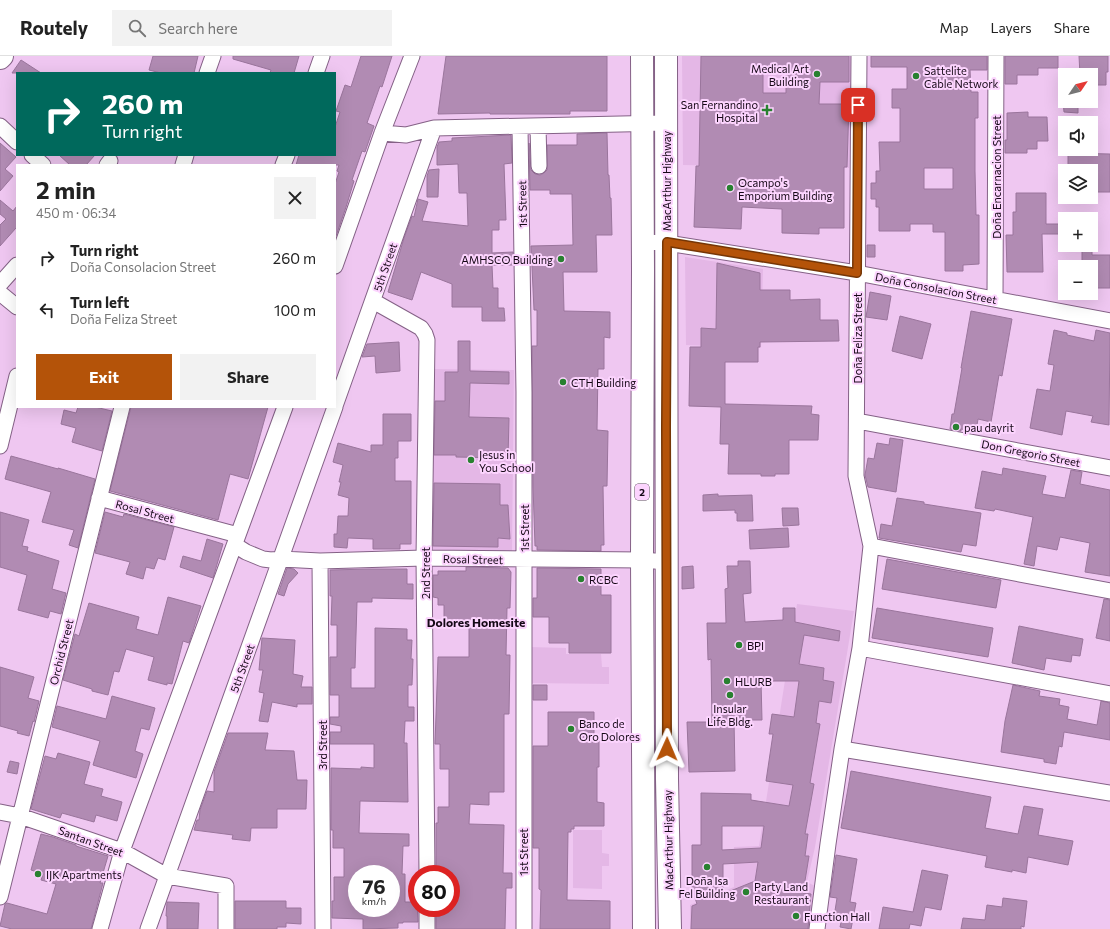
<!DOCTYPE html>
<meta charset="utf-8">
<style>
:root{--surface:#fff;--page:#f2f2f2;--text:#222;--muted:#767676;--line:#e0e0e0;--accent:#b45309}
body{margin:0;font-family:Commissioner,sans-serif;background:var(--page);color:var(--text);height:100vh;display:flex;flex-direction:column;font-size:15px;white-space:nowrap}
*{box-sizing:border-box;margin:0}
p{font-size:13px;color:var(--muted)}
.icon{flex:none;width:22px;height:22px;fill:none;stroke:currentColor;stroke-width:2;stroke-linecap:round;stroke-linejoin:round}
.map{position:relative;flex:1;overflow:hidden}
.drawer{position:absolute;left:16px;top:108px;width:320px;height:244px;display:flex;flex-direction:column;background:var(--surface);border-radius:0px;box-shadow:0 4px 16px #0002}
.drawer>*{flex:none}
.top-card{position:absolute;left:16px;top:16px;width:320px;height:84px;border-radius:0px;box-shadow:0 4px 16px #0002;background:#00695c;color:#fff;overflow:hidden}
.needle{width:26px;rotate:55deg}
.buttons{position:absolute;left:1058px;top:12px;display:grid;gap:8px}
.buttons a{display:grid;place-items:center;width:40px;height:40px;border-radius:0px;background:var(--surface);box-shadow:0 4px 16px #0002;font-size:20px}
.speed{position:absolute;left:348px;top:809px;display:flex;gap:8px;font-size:20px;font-weight:700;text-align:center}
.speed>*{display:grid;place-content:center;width:52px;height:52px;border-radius:50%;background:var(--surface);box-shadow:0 4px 16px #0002;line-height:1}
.speed small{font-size:10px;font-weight:400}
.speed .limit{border:6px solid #d22;background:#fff;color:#111}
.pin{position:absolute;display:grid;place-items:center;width:34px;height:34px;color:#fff;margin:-17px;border-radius:8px;box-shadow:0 2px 6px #0006}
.me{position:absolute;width:44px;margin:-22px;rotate:1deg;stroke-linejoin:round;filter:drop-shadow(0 0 3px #0008)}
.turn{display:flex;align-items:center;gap:14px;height:84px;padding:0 20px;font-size:18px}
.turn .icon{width:52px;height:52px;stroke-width:2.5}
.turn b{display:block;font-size:28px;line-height:34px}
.round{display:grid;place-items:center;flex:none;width:42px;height:42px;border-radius:0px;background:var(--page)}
.overview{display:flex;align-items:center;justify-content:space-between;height:68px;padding:0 20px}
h1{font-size:24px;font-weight:700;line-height:30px}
.button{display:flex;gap:8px;margin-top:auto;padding:8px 20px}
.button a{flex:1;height:46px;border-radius:0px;background:var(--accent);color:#fff;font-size:16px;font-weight:700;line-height:46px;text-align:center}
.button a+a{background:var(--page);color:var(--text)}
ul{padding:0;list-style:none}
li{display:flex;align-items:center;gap:12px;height:52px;padding:0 20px}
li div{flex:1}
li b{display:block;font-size:15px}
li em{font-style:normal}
header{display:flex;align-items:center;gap:24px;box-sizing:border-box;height:56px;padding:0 20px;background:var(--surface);border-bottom:1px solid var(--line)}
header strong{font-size:19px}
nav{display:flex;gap:22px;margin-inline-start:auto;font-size:14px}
.search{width:280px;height:36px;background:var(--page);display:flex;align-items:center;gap:10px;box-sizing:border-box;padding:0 14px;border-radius:0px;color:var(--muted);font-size:15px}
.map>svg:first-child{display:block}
.built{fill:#e4b7e6}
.building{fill:#b18bb3;stroke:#9a759c;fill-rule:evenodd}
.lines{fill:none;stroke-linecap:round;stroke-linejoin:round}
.minor-casing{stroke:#846186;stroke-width:17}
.secondary-casing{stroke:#846186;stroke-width:24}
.trunk-casing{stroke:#846186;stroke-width:24}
.minor{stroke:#fff;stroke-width:15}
.secondary{stroke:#fff;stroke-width:22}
.trunk{stroke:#fff;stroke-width:22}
.route-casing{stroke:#753606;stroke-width:10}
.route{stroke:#b45309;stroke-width:7}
.poi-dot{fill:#288130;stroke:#fcd4fe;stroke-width:1.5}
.labels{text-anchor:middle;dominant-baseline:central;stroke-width:4;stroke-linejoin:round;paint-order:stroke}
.shield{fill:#fcd4fe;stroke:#5a455c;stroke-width:1}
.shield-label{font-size:10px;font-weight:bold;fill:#150816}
.poi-label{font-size:11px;fill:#150816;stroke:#fcd4fe;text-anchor:start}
.street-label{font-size:11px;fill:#150816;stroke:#fcd4fe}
.neighbourhood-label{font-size:12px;font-weight:bold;fill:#150816;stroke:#fcd4fe}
</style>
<header>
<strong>Routely</strong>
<div class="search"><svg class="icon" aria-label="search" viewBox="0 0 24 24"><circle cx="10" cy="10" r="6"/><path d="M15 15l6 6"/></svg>Search here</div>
<nav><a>Map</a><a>Layers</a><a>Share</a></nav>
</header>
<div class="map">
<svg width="1110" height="873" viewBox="0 0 1110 873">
<rect width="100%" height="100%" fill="#efc7f1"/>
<path class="built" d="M682 0H852L849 112 683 109Z
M685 201 763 213 761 292 686 289Z
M430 313 514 314 512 496 429 495Z
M797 548 854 555 815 791 807 826 815 830V873H690V849L734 831V791L759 790Z
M529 591 566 592V598H601L602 611H609V628L529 627Z
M573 774H602V797L609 798V810H602V833L573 832Z"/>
<path class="building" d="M153 0H198L194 17H161L149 14Z
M233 0H299L294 17H270L271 14 233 3Z
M361 0H392L382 31 380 30 367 67 374 70 365 96 362 95 352 124 354 125 346 151 335 183V128L339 116 337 115 339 109H296L299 99H335V71L340 56 336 55 345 29 351 31Z
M446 0H607V55H570V58H490V57L438 58Z
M701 0H849V26H820L819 48H849L847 111H844V172H819V178L782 177V153L742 151 741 173 694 171 696 110H699ZM763 11H786V37H763Z
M871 0H987V14H970L971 36H978V62H975V115L976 159H979V208L963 209V215H945V176H933V168H910V175H879V151H876V143H871V127H876V115H880L879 86H900V52H892V33H907V11H871ZM924 112H953V133H924Z
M1005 0H1058V12H1038V19H1017V28H1005Z
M1079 0H1108V16H1106V29H1091V19H1080Z
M21 4 41 17H12Z
M1063 45H1078V57L1064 56Z
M1028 56V61H1047L1048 85H1037V93H1027V97H1005V84H1007V57Z
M607 77 608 119H609L610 142H611L612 179H596L597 216H563L564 255 610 256V282L604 281V313H598L597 374 608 375 607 430H603L604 489H601V495L537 494V490H535L533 430 532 290H537V254H534L531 190 573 189 572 138H550V134H530L529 87 531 114 535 118 540 119 544 117 547 114V89H577V78Z
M511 79 512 107 504 108 506 164H499V174H492V197L513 196V209H492L493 232H498V252H504L505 265H482V251H452V228L421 216 412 244 388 236 404 182 412 160 414 161 418 143 428 146 422 165 468 170 467 137H459L458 108 437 109V91L439 86 452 85V82Z
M0 87 16 101 5 113 13 120 0 135Z
M1068 97 1110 98V136H1091V114H1068Z
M59 99H95L86 109H70Z
M439 113 438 141H427V120L429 114Z
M1016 137H1046V168H1064V178H1042L1043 216H1007L1006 179H1013V156H1016Z
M0 144 13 155 17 150V172H16L0 190V169L6 163 0 158Z
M867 189H875V201H867Z
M1082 189H1092V199H1110V232H1091V211H1082Z
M717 207 760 217V234H790V244L820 243V264H838L839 285 760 286V291H758V306H725V348L812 350 811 358 819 359 818 384H789V418H775V420H761V418H728L729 388H720L721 351 689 350 690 291H701V272L716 273Z
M870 236 891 240 887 264 866 261Z
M971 255 1012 263 1002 320 999 319 991 366 978 363 976 375 961 373V375L950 373 952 358H954L962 312H961Z
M900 260 931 268 922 303 892 295Z
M1054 274 1067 277V279L1094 285 1096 274 1110 277 1109 369 1091 366 1093 360 1066 355 1062 379 1030 372 1037 333 1050 335 1054 309 1048 308Z
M458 285H470V315L509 316V328L470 327 469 361 509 362 508 402 456 401V399H434L435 345H445V316H458Z
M399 286 400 315 376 317 375 300 362 301 367 288Z
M78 351H95L112 355 102 395 72 386 76 372 61 368 64 354 76 357Z
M131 351H268L248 423 230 418 218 464 110 435Z
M383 358H411V385H398V402H395V425H411V488H400V493H373V483L348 482 347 492 334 491V478H337L338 460H348L349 442 338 439 341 426H339L343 409 333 406 338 387 371 396V389H383Z
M890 382 903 384 896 436 868 431 865 419 868 402 874 403 877 387 889 389Z
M11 400 58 413V412L95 423 78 492 69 489 74 474 42 466 51 436 5 423Z
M1003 412 1046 420 1042 438 1065 442 1071 414 1082 416 1080 428 1110 434V520L1085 516 1090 487 1060 481 1057 494 1037 490 1034 510 1024 508 1033 461 995 453 994 455 975 452 982 415 1002 419Z
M434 427 500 428V449H508L510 483 498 482V491L433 490Z
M718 438V440L752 439 753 465H737V457H735V454L703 455V439Z
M897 442 924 446V448L981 457 976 490 963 488 961 496 879 482 881 468 892 470Z
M782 452H798L799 469 783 470Z
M0 456 29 464 22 490 28 491 27 495 59 505 52 533 66 537 61 558 50 555 48 562 18 554 27 519 0 511Z
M105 456 123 461 124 458 174 471 165 504 158 502 154 513 146 511 143 523 126 518 130 506 95 497Z
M788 472 789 491 750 493 749 474Z
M207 483 223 488 213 522 180 511 183 500 201 505Z
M887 503 1001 524 996 552 882 533Z
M738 505H750L751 537 743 538 745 566 783 564V552H795V566L840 575 839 585 804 579 799 608 824 612 823 624 834 626 831 647 819 645 816 667 820 668 810 727 814 728 805 778H808L805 800H809L803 837 811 838 808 873H691L692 850 697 848 692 833V789H701V737L751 738V744L789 750 793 729 766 725 773 678H769L772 658 794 661 799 625H761L762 664H734L735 715 689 716 687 666H712L711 603 708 604 707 567H726L725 533 728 532 727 510H738ZM722 770H764L761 792 722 794ZM758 806 755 825 723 838V808Z
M693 510 694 532 682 533V511Z
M466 511 508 512 511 516 510 552H507L506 599H510L509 658H504V736H489V749L470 748 469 768 504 769 503 817H512V832H506L505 873H436V852H451V818L436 817V767H438V751H449V713H440V688H435L438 601H469V569H444V549H438V542L433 541V519H438V515H466Z
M287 512 294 513 298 517 288 528 284 540 278 538Z
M537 512 601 513V539H611V597H569V587H549V561H533V542H537Z
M369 513H407V528H413V543L372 542V546H357L355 612H351V632H375V572L407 573V584H412L411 603H413L412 629H408V651H414V665H405L404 687H407L408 746 360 745 359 777 409 778V790H403L402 818H405V846H417L418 866H403V867H398V872L363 873V863L332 862V845H334V821H344V792H333V774H331V712L361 713V711L374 712V688H330V676H341V670L330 668V661H339V639H330V601H337V569H331L332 540H330V514ZM357 818H391V852H357Z
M168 541 201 550 189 587 183 585 172 628 167 627V629L148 624 154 601 126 593 119 616 114 615 108 639 92 635V633L63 624 75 578 79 580 89 547 139 561 136 573 158 579Z
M1104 543 1110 544V585L1096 582Z
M877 552 993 572 988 601 872 582Z
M1019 570 1083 583 1080 600 1072 599 1071 606 1046 602 1044 614 1012 607Z
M262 582 295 584 293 618 303 620 301 631H312V648H297V651L272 646 268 666 259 665 264 637 259 636 263 614H259Z
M0 611 34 621 28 642 39 645 34 666 33 665 29 680 17 677 18 675 0 670Z
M533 629H547V644H533Z
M1013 629 1040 635 1039 640 1060 643 1059 649 1069 651 1067 663 1097 669 1101 645 1110 647V684L1064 676 1062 691 1059 690 1056 708 1044 706V703L1001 696 1005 665Z
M112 640 155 652 149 674 141 672 135 695 143 698 136 722 93 709 100 685 52 671 57 650 106 663Z
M548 656H594V685H599V711H597V746L604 747V770H574V773H571V776H568L567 844 610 845V873H540L541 834 539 833V792H533V690H548Z
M228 677H268L265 694 294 695 297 724H307L306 753H277V772H251L250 785 232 783 233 779 194 774 197 764H199L200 754 207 735 214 736V716Z
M58 697 90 706 84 728 103 733 101 740 122 746 117 765 96 759 94 766 62 757 60 762 31 753 45 700 56 703Z
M10 705 19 707 17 718 7 716Z
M851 715 991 741 985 772 1018 778 1024 750 1043 753 1038 779 1073 785 1068 809 1028 801 1026 817 1012 814V816L985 811 987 800 841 772Z
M41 778 53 781 76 789V790L108 800 100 827H103L91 873H12L0 870 5 848 7 847 47 858 56 828 41 824 43 818 31 814Z
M836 799 857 803 850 846 856 847 851 873 840 871 842 862 834 861 837 842 830 841Z
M922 814 948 819 941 854 925 851 921 870 910 868 909 873H879L883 851 913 856Z
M1003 842 1027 845 1024 871 1021 870V873H961L963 862 985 864 987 849 1002 851Z
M235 845H286V852H301V868L286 867V871H277V873H235Z
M167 846 199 847 198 873H167V860H166Z"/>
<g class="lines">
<defs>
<path id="minor" d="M207 17 213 0
M316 17 322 0
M0 70 17 86
M538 70 539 110
M520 71 524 336V873
M382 77 406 79 434 72 666 67
M32 99 43 109
M107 109 110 105
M183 109 186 99
M283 109 287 99
M643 186 667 187 857 217 1110 265
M335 210 382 77 412 0
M0 228 17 209
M0 237 17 251
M995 243 996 0
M373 245 421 272 425 278 427 284 424 502 427 818
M335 350 434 72
M857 365 1110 412
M0 390 17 320
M99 442 238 479
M235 489 246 496 263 503 271 504 281 503 320 505 424 502 642 504 667 506
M871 490 1110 535
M320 505 323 873
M860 592 1110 638
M842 693 1110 737
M0 756 20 760 122 795 167 820 226 830V873
M0 841 122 351
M427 852V873
M100 873 122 795 285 351
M148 873 335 351
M817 873 828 788 842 693 860 592 871 490 856 420 859 0"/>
<path id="secondary" d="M0 2 2 0"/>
<path id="trunk" d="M642 0 643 214 642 504 644 873
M666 0 667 723 670 873"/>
</defs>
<use href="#minor" class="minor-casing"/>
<use href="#secondary" class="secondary-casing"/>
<use href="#trunk" class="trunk-casing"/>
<use href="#minor" class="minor"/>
<use href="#secondary" class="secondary"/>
<use href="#trunk" class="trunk"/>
</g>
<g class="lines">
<defs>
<path id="route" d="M667 693 666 371 667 186 857 217 858 49"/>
</defs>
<use href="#route" class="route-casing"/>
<use href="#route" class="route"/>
</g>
<g class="poi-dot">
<circle cx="817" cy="18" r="4"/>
<circle cx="916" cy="20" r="4"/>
<path d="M765 48h4v4h4v4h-4v4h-4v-4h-4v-4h4z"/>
<circle cx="730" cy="132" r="4"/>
<circle cx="561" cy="203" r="4"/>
<circle cx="563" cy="326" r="4"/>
<circle cx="956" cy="371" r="4"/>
<circle cx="471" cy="404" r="4"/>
<circle cx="581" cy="523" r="4"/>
<circle cx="739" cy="589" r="4"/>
<circle cx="727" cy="625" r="4"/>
<circle cx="730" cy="639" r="4"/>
<circle cx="571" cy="673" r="4"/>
<circle cx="707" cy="811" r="4"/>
<circle cx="38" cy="818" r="4"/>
<circle cx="746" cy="836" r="4"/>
<circle cx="796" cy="860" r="4"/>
</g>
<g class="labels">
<rect class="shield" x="635" y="428" width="14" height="16" rx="3"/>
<g class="shield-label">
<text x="642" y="436">2</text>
</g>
<g class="poi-label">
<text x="809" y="12" text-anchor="end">Medical Art<tspan x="809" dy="13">Building</tspan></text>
<text x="924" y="14">Sattelite<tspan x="924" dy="13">Cable Network</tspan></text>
<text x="758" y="48" text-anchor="end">San Fernandino<tspan x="758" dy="13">Hospital</tspan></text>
<text x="738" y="126">Ocampo's<tspan x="738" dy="13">Emporium Building</tspan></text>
<text x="553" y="203" text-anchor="end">AMHSCO Building</text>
<text x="571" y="326">CTH Building</text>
<text x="964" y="371">pau dayrit</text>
<text x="479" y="398">Jesus in<tspan x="479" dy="13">You School</tspan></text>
<text x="589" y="523">RCBC</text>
<text x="747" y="589">BPI</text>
<text x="735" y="625">HLURB</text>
<text x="730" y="652" text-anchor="middle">Insular<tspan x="730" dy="13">Life Bldg.</tspan></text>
<text x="579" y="667">Banco de<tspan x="579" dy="13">Oro Dolores</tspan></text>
<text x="46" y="818">IJK Apartments</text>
<text x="707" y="824" text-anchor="middle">Doña Isa<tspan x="707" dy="13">Fel Building</tspan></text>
<text x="754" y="830">Party Land<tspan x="754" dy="13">Restaurant</tspan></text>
<text x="804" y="860">Function Hall</text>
</g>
<g class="street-label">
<text transform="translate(996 121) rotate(-90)">Doña Encarnacion Street</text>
<text transform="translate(666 125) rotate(-90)">MacArthur Highway</text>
<text transform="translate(522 148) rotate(-91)">1st Street</text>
<text transform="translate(385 211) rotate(-71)">5th Street</text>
<text transform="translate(936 232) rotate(11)">Doña Consolacion Street</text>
<text transform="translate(857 282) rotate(-90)">Doña Feliza Street</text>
<text transform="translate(1031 397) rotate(11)">Don Gregorio Street</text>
<text transform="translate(145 455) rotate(15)">Rosal Street</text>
<text transform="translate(524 472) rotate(-90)">1st Street</text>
<text transform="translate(473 503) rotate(1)">Rosal Street</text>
<text transform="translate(425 517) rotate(-90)">2nd Street</text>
<text transform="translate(61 596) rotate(-76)">Orchid Street</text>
<text transform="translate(242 612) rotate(-70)">5th Street</text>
<text transform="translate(322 689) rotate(-90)">3rd Street</text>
<text transform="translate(668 784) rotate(-91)">MacArthur Highway</text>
<text transform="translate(91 785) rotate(20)">Santan Street</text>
<text transform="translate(523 796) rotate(-90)">1st Street</text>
</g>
<g class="neighbourhood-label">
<text x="476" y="566">Dolores Homesite</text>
</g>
</g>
</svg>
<div class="buttons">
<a><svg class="needle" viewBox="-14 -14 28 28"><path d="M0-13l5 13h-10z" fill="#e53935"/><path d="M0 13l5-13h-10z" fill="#767676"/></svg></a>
<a><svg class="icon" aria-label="sound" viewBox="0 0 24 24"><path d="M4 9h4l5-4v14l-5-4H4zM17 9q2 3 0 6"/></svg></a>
<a><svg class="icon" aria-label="layers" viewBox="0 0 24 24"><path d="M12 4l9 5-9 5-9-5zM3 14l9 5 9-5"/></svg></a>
<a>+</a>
<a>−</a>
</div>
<div class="speed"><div>76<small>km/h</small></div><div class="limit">80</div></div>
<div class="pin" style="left:858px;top:49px;background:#d93025"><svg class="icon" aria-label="arrive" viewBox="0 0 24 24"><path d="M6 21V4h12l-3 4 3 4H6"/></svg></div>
<svg class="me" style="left:667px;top:693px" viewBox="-20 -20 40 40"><path d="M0-17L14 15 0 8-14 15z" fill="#b45309" stroke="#fff" stroke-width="4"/></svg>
<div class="top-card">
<div class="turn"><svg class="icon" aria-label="right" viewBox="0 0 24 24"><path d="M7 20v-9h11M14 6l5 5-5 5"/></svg><div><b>260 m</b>Turn right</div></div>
</div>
<section class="drawer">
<div class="overview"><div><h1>2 min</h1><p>450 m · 06:34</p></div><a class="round"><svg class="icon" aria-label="close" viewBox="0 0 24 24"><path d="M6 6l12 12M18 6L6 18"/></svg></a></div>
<ul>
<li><svg class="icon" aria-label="right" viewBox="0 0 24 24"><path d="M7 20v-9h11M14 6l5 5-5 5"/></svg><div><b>Turn right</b><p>Doña Consolacion Street</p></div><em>260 m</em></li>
<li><svg class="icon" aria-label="left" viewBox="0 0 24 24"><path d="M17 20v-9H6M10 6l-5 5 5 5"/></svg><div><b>Turn left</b><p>Doña Feliza Street</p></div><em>100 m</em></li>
</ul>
<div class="button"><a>Exit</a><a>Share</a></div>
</section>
</div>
